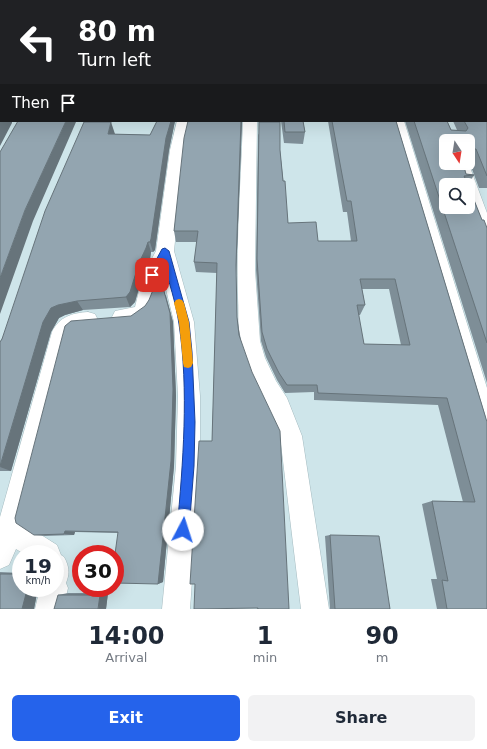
<!DOCTYPE html>
<style>
:root{--surface:#fff;--page:#f2f2f3;--text:#1f2937;--muted:#747a83;--accent:#2563eb}
body{margin:0;font-family:"DejaVu Sans",sans-serif;background:var(--page);color:var(--text);height:100vh;display:flex;flex-direction:column;font-size:15px;white-space:nowrap}
*{box-sizing:border-box;margin:0}
p{font-size:13px;color:var(--muted)}
.icon{flex:none;width:22px;height:22px;fill:none;stroke:currentColor;stroke-width:2;stroke-linecap:round;stroke-linejoin:round}
.map{position:relative;height:609px;overflow:hidden}
.sheet{display:flex;flex-direction:column;background:var(--surface);flex:1}
.sheet>*{flex:none}
.guide{position:absolute;left:0px;top:0px;width:487px;height:122px;box-shadow:0 4px 16px #0002;background:#202124;color:#fff;overflow:hidden}
.needle{width:26px;rotate:168deg}
.fabs{position:absolute;left:439px;top:134px;display:grid;gap:8px}
.fabs a{display:grid;place-items:center;width:36px;height:36px;border-radius:6px;background:var(--surface);box-shadow:0 4px 16px #0002;font-size:20px}
.speed{position:absolute;left:12px;top:545px;display:flex;gap:8px;font-size:20px;font-weight:700;text-align:center}
.speed>*{display:grid;place-content:center;width:52px;height:52px;border-radius:50%;background:var(--surface);box-shadow:0 4px 16px #0002;line-height:1}
.speed small{font-size:10px;font-weight:400}
.speed .limit{border:6px solid #d22;background:#fff;color:#111}
.pin{position:absolute;display:grid;place-items:center;width:34px;height:34px;color:#fff;margin:-17px;border-radius:8px;box-shadow:0 2px 6px #0006}
.me{position:absolute;width:44px;margin:-22px;rotate:5deg;stroke-linejoin:round;filter:drop-shadow(0 0 3px #0008)}
.turn{display:flex;align-items:center;gap:14px;height:84px;padding:0 12px;font-size:18px}
.turn .icon{width:52px;height:52px;stroke-width:2.5}
.turn b{display:block;font-size:28px;line-height:34px}
.then{display:flex;align-items:center;height:38px;padding:0 12px;background:#0003;gap:8px;font-size:15px}
.eta{display:flex;justify-content:space-evenly;align-items:center;height:68px;text-align:center}
.eta b{font-size:24px;font-weight:800;line-height:28px}
.button{display:flex;gap:8px;margin-top:auto;padding:8px 12px}
.button a{flex:1;height:46px;border-radius:6px;background:var(--accent);color:#fff;font-size:16px;font-weight:800;line-height:46px;text-align:center}
.button a+a{background:var(--page);color:var(--text)}
.map>svg:first-child{display:block}
.lines{fill:none;stroke-linecap:round;stroke-linejoin:round}
.minor-casing{stroke:#a5bbc0;stroke-width:1}
.primary-casing{stroke:#308e8b;stroke-width:2}
.minor{fill:#fff;fill-rule:evenodd}
.primary{fill:#87dbd7;fill-rule:evenodd}
.wall{fill:#7e8e97;fill-rule:evenodd}
.shaded-wall{fill:#67747b}
.building{fill:#93a5b0;stroke:#67747b;fill-rule:evenodd}
.route{fill:#2563eb;stroke:#184099}
.slow{fill:#f59e0b}
</style>
<div class="map">
<svg width="487" height="609" viewBox="0 0 487 609">
<rect width="100%" height="100%" fill="#cee5ea"/>
<g class="lines">
<defs>
<path id="minor" d="M177 121H191L184 150 174 251 194 322 200 396V466L190 609H162L176 466 178 396 174 322 162 273 155 303 149 319C137 324 127 327 115 323L112 317 115 311 135 307 143 275 156 251 170 150Z
M243 121H257L255 270 260 341 265 358 276 381 287 398 302 436 329 609H301L280 436C267 405 249 376 241 343 237 329 239 312 238 298 236 239 241 180 243 121Z
M390 121H404L487 388V435L479 432 476 424Z
M468 162 487 213V242L481 241 479 236 468 205V185H461L454 163Z
M88 312 95 314 98 320 95 326 78 330 71 336 25 520 27 526 57 545 61 555 64 557C69 566 70 573 66 583L68 588 63 609H35L40 588H55V554H24L16 549 9 565 0 569V517L52 332C59 317 72 313 88 312Z"/>
<path id="primary" d="M356 0H373L355 1Z
M404 0H420L403 1Z"/>
</defs>
<use href="#minor" class="minor-casing"/>
<use href="#primary" class="primary-casing"/>
<use href="#minor" class="minor"/>
<use href="#primary" class="primary"/>
</g>
<path class="wall" d="M0 0H255V1H1V35H0Z
M486 26 487 27V188H479L469 161H468V141H446L466 174 474 175 468 185 482 220 487 228V383L405 121H447L451 130H457L453 121H486Z
M157 121H175L169 150 155 250 153 252H151L150 259 143 274 135 302 130 307 83 310 65 315 59 318 51 332 11 471H0V342L115 134 150 135Z
M188 121H242L236 276 237 318 289 609H257L212 441 217 273 196 272 194 262 197 242H176L174 231Z
M281 121H303L305 132 303 144 284 143Z
M328 121H396L486 418 487 609H437L431 579H437L422 504 432 501 463 502 438 405 314 400V392L285 393 277 380 266 357 261 341 256 270 258 134 280 150 288 223 318 241H351L347 212H343ZM362 289H389L401 345 364 344 358 315H360L365 305Z
M166 295 173 322 176 396 174 466 163 582 158 584 118 533 75 532 74 535 45 536 34 535 131 316Z
M330 535 390 609H330L325 536Z
M0 572 21 573V588H38L34 609H0Z
M68 593H108L106 609 58 595Z"/>
<path class="shaded-wall" d="M1 119V121H12V123L0 146V121Z
M66 121H75L76 122 33 221 0 314V278L25 210Z
M171 121H175L169 150 155 250 153 252 150 242 166 138Z
M241 121H242L236 276V265Z
M111 122 115 134H108Z
M148 242 151 252 150 259 143 274 135 302 130 307 126 297Z
M162 284 173 322 176 396 174 466 163 582 158 584Z
M77 301 83 310 65 315 59 318 51 332 11 471 0 467 43 322 51 308 58 305Z
M65 531 75 532 74 535 64 534Z
M36 588H38L34 609H22L27 590Z
M108 593 106 609H98L100 595Z"/>
<path class="building" d="M0 0H253V1H1V27H0Z
M486 26 487 27V68H486Z
M486 78 487 79V176L476 149H468V141H446V163H463L466 174 474 175 464 176 468 185H446V207H468V185L482 220H484L487 228V343L414 121H447L451 130 466 131 468 128 464 121H486Z
M0 110H1V119L0 121Z
M18 121H66L25 210 0 278V152Z
M157 121H171L166 138 151 239 150 242H148L146 248 139 263 130 292 126 297 77 301 58 305 51 308 43 322 0 466V342L2 339 45 211 84 122H111L108 134 150 135Z
M188 121H241L236 265 237 317 239 335 252 372 280 431 289 609H258V608L194 609 195 584H190L199 441H212L217 263 194 262 198 231H174L184 138Z
M284 121H303L305 132H285Z
M332 121H396L487 422V609H447L442 580 448 581 432 501 475 502 447 398 318 393 317 385H287L279 373 267 349 262 332 257 259 259 122H280V150L283 181H285L288 223 316 222 318 241H357L351 201H347ZM360 279H395L410 345 364 344 357 305H365Z
M162 284 170 313 173 389 171 461 158 584 115 583V554L118 532 65 531 64 534 34 535 16 523 15 518 65 326 71 321 131 316 145 306 149 300 155 285Z
M330 535 379 536 390 609H335Z
M0 574H21V588H33L27 590 22 609H0Z
M58 595H100L98 609H54Z"/>
<path class="route" d="M165 248 169 251 189 322 192 352 195 422 194 466 189 530 187 534 183 536 178 534 177 530C183 463 189 390 179 324 176 303 169 282 163 262L156 277 152 278 148 275 162 249Z"/>
<path class="slow" d="M179 299 182 300 184 303 189 322 193 363 191 367 188 368 184 367 183 363 179 322 174 303 176 300Z"/>
</svg>
<div class="fabs">
<a><svg class="needle" viewBox="-14 -14 28 28"><path d="M0-13l5 13h-10z" fill="#e53935"/><path d="M0 13l5-13h-10z" fill="#747a83"/></svg></a>
<a><svg class="icon" aria-label="search" viewBox="0 0 24 24"><circle cx="10" cy="10" r="6"/><path d="M15 15l6 6"/></svg></a>
</div>
<div class="speed"><div>19<small>km/h</small></div><div class="limit">30</div></div>
<div class="pin" style="left:152px;top:275px;background:#d93025"><svg class="icon" aria-label="arrive" viewBox="0 0 24 24"><path d="M6 21V4h12l-3 4 3 4H6"/></svg></div>
<svg class="me" style="left:183px;top:530px" viewBox="-20 -20 40 40"><circle r="19" fill="#fff"/><path d="M0-13L10 11 0 6-10 11z" fill="#2563eb"/></svg>
<div class="guide">
<div class="turn"><svg class="icon" aria-label="left" viewBox="0 0 24 24"><path d="M17 20v-9H6M10 6l-5 5 5 5"/></svg><div><b>80 m</b>Turn left</div></div>
<div class="then">Then<svg class="icon" aria-label="arrive" viewBox="0 0 24 24"><path d="M6 21V4h12l-3 4 3 4H6"/></svg></div>
</div>
</div>
<section class="sheet">
<div class="eta">
<div><b>14:00</b><p>Arrival</p></div>
<div><b>1</b><p>min</p></div>
<div><b>90</b><p>m</p></div>
</div>
<div class="button"><a>Exit</a><a>Share</a></div>
</section>
